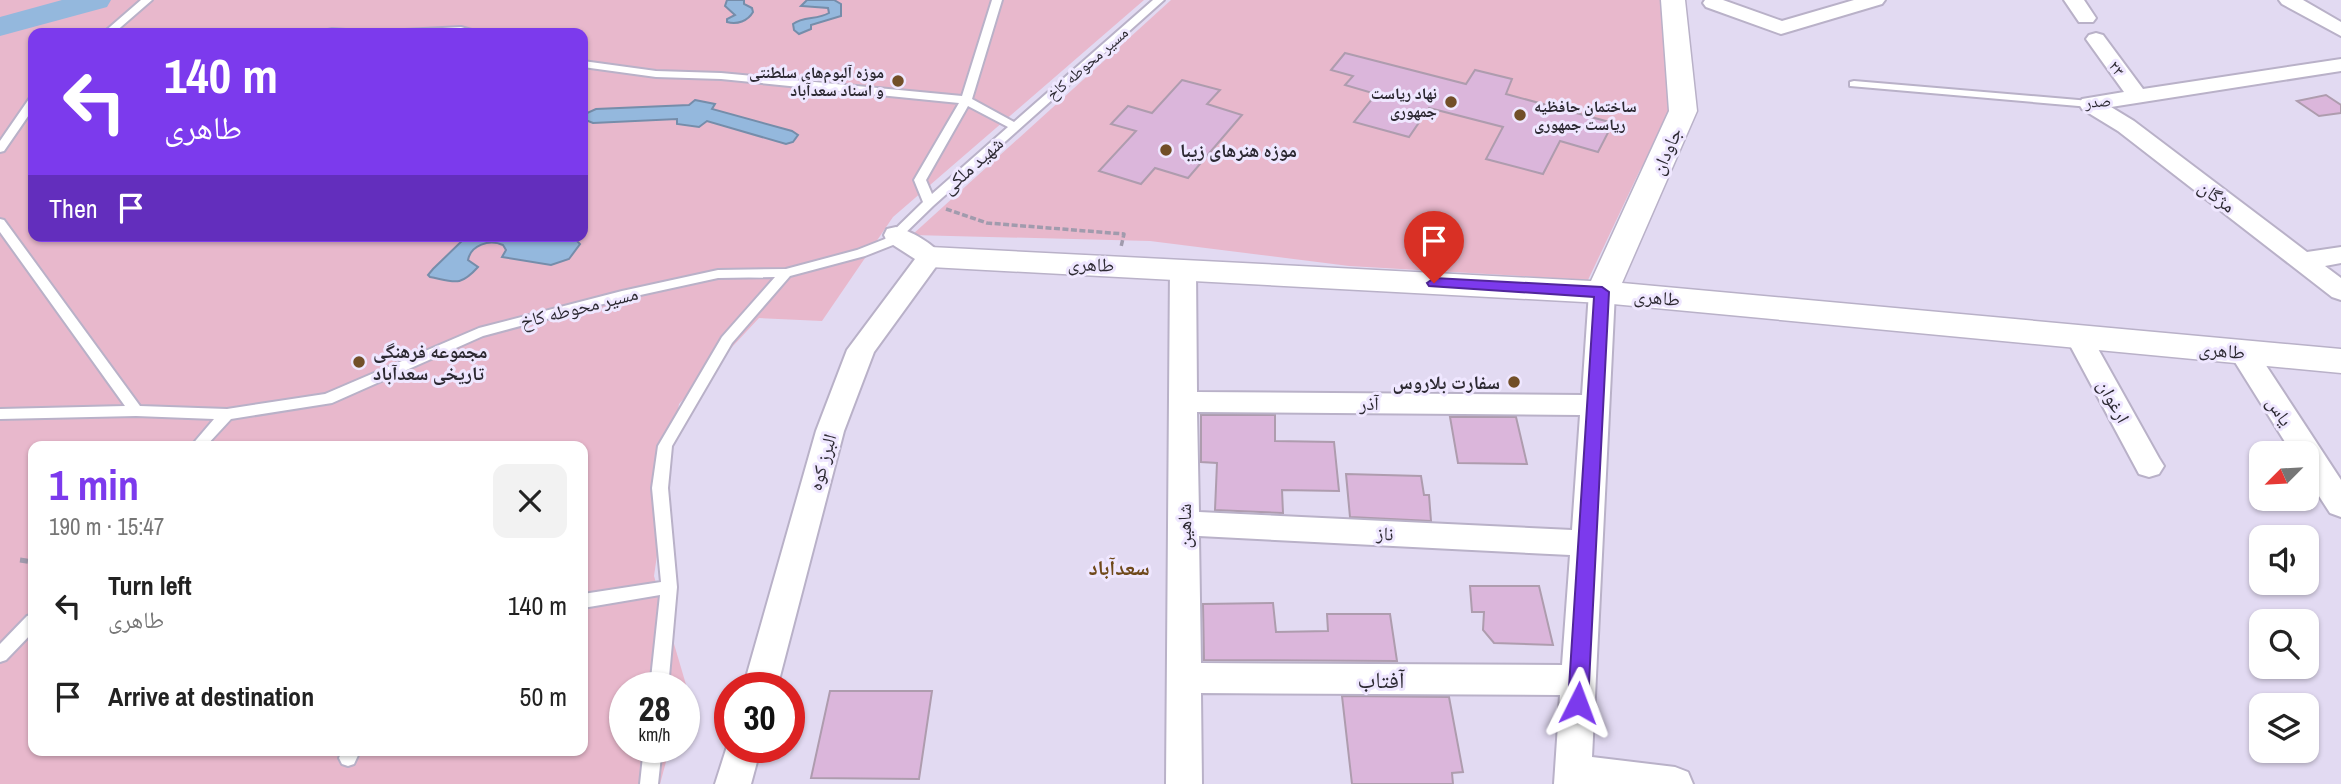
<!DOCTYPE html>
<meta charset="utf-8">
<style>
:root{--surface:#fff;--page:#f2f2f2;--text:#222;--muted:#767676;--accent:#7c3aed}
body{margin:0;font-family:"Archivo Narrow","Noto Naskh Arabic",sans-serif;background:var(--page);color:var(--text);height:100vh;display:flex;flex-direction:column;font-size:26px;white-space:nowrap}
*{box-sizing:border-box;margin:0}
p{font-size:23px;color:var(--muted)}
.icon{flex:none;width:38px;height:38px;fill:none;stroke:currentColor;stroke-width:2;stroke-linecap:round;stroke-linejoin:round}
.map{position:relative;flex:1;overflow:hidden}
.details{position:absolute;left:28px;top:441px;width:560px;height:315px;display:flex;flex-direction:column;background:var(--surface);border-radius:14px;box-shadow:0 2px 5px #0004}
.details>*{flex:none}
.hud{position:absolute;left:28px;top:28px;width:560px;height:214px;border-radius:14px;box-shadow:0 2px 5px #0004;background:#7c3aed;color:#fff;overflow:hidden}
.needle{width:46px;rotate:246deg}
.fabs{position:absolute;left:2249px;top:441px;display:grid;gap:14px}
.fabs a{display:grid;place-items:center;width:70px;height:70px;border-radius:14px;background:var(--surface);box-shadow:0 2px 5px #0004;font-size:35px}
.speed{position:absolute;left:609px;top:672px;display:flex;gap:14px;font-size:35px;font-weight:700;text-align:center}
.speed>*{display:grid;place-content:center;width:91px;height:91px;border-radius:50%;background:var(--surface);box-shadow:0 2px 5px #0004;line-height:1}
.speed small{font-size:18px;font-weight:400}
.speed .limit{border:10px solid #d22;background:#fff;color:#111}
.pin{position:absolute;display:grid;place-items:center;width:60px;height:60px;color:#fff;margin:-72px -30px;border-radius:50% 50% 50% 0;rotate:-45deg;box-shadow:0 0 7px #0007}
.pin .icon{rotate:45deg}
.me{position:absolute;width:77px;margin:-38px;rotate:3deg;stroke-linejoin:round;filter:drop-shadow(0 0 5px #0008)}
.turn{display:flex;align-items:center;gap:24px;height:147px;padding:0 21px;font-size:32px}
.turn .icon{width:91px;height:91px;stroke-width:2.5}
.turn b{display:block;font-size:49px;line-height:60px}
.then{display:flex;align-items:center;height:66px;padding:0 21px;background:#0003;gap:14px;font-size:26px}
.round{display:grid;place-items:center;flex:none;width:74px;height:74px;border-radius:14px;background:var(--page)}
.headline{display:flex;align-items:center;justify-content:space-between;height:119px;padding:0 21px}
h1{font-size:42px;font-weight:800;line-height:52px;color:var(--accent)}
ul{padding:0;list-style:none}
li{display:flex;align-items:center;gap:21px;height:91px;padding:0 21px}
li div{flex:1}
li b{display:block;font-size:26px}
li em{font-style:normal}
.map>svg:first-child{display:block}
.green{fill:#e8b8cc;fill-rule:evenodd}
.water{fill:#94b8dd;stroke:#758daa;stroke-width:2}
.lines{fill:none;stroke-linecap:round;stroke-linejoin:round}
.river{fill:#94b8dd;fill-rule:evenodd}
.building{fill:#dbb6db;stroke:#ae9cae;stroke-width:2}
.service-casing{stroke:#b9b1c8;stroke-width:4}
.minor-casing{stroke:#b9b1c8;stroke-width:4}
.tertiary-casing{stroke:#b9b1c8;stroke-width:3}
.path-far1{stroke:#a19bad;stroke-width:3.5;stroke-dasharray:6 2.5;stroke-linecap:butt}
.path{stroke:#a19bad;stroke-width:5;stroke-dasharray:8 3.5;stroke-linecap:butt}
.service{fill:#fff;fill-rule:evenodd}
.minor{fill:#fff;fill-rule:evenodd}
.tertiary{fill:#fff;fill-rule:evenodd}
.route{fill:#7c3aed;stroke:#51269a;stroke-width:2}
.poi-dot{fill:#724f28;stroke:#efe7ff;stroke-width:2.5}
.labels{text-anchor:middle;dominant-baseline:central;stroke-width:6;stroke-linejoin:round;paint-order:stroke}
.far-street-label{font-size:16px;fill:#2c2932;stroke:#efe7ff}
.far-poi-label{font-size:16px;font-weight:bold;fill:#2c2932;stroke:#efe7ff;text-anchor:end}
.poi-label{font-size:19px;font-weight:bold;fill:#2c2932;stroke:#efe7ff;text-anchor:start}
.street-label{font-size:19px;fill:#2c2932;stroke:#efe7ff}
.neighbourhood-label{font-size:21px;font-weight:bold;fill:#6f491a;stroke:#efe7ff}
.near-street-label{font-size:23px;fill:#2c2932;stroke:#efe7ff}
</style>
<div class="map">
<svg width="2341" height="784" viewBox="0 0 2341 784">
<rect width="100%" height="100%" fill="#e2daf2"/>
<path class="green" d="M0 0H1144L893 217 822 321 759 318 679 404 654 576 687 688 684 699V688H625V747H670L660 784H0ZM33 33H583V236H33ZM33 446H583V751H33Z
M1171 0H1660L1672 108 1664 134 1640 170 1588 280 1349 266 1150 241 912 235Z"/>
<path class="water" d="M727 0H744V4L752 8 753 12C748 21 737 25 727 22V19L735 15 725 6Z
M807 0H834L841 4V16L811 25V29L799 34 794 30 793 24C803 16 817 20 829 13L828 8 801 6Z
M695 100 715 104 712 109 792 131 798 135 793 142 786 144 707 121 699 127 677 124V119L593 123 583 119 587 113 596 109 689 105Z
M467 236H567L573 237 580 244 569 259 551 265 502 257 506 250 503 245C489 239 471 245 468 260L478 267C460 287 455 282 430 277L428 275 433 269Z"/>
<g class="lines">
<path class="river" d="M62 0H111L107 7 0 36V17Z"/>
</g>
<path class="building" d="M1345 53 1466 84 1475 70 1512 79 1506 94 1613 123 1598 152 1560 141 1543 174 1486 159 1503 127 1429 108 1409 137 1354 122 1376 94 1345 85 1353 76 1331 70Z
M1182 80 1220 90 1207 104 1242 115 1188 178 1155 168 1141 184 1099 171 1136 131 1111 124 1128 106 1152 113Z
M2326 95 2341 105V113L2319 116 2297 101Z
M1201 415H1275V441L1334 442 1339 491 1282 490 1283 513 1215 510 1217 463 1201 462Z
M1450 417H1516L1527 464 1458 463Z
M1346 474 1421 476 1424 495H1429L1431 521 1350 517Z
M1470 586H1539L1553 645 1494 643 1483 630 1484 612H1472Z
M1273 603 1276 632 1328 631 1327 614H1390L1397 661 1204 660 1203 604Z
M830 691H932L919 779 811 778Z
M1342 696 1449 697 1463 772 1452 773 1453 784H1352Z"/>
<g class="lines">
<defs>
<path id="service" d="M141 0H152L114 33H103Z
M992 0H1002L972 99 1014 122 1153 0H1164L933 206 893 245 865 256 790 276 732 343 672 446 668 488 677 587 668 688H650L660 595 583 608V594L661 582 652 488 658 446 722 337 775 277 718 278 622 299 483 336 332 403 231 419 206 446H191L214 419 136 416 0 419V409L125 406 0 232V219L4 220 140 406 227 409 325 394 479 328 622 291 718 270 786 269 857 250 885 239 923 202 914 180 959 103 721 79 656 77 583 67V61L656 71 721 73 962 96ZM968 106 1008 127 932 194 926 180Z
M461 27 482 33H400L405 30Z
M332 29 346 30 351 33H328V30Z
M1854 81 2090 101 2095 104 2090 107 1850 86V82Z
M33 98V109L4 151 0 152V141L29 99Z
M33 614V632L6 660 0 662V644L27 616Z
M644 747H662L658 784H640Z
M342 751H360L354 764 348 766 342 764 339 758Z"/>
<path id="minor" d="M1705 0H1723L1782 21 1854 0H1885L1882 4 1781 34 1706 7 1703 3Z
M2064 0H2084L2096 18 2093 22H2079Z
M2279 0H2303L2341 22V36L2282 4Z
M2096 33 2103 35 2143 89 2341 59V71L2111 107 2134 121 2307 252 2341 247V263L2325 266 2341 278V300L2332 297 2118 131 2082 109 2079 104 2082 99 2124 92 2086 39 2089 35Z
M896 227C911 231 934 244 943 257L874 352 844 431 777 688H743L816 431 847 350 915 259 887 241 884 235 887 229Z
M1183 261 1192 263 1196 269 1197 392 1582 395 1589 292 1593 286 1602 283 1611 286 1615 292 1592 757 1675 767 1688 772 1693 784H1554L1560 695 1201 693 1202 784H1166L1170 269 1174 263ZM1197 412 1580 415 1572 530 1199 512ZM1199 536 1570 555 1562 665 1201 663Z
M2078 327 2087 329 2159 458 2164 466 2159 474 2149 477 2139 474 2065 336 2069 329Z
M2242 342 2252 344 2341 480V517L2330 513 2306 476V453H2292L2228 351 2232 344Z
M730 737V747H761L751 784H715Z"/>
<path id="tertiary" d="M1661 0H1685L1697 111 1622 283 2341 349V373L1602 303 930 267 919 264 914 257 919 250 930 247 1591 281 1669 111Z"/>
</defs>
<use href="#service" class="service-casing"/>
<use href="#minor" class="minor-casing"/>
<use href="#tertiary" class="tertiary-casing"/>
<path class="path-far1" d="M946 209 987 223 1124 234 1121 247"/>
<path class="path" d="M20 560 33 562"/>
<use href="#service" class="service"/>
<use href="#minor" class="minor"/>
<use href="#tertiary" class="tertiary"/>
</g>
<path class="route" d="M1434 278 1602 287 1609 292 1588 703 1585 709 1578 712 1571 709 1568 703 1594 297 1429 286 1427 283Z"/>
<g class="poi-dot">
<circle cx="898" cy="81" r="7"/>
<circle cx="1451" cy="102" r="7"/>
<circle cx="1520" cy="115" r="7"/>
<circle cx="1166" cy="150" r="7"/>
<circle cx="359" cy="362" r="7"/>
<circle cx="1514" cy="382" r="7"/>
</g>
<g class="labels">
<g class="far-street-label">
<text transform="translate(1087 63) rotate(-41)">مسیر محوطه کاخ</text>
<text transform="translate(2117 68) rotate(54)">۲۳</text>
<text transform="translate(2098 101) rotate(-5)">صدر</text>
</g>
<g class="far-poi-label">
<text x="884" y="72">موزه آلبوم‌های سلطنتی<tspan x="884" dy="18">و اسناد سعدآباد</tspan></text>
<text x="1437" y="93">نهاد ریاست<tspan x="1437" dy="18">جمهوری</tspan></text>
<text x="1534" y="106" text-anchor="start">ساختمان حافظیه<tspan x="1534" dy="18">ریاست جمهوری</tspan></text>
</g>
<g class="poi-label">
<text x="1180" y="150">موزه هنرهای زیبا</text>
<text x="373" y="351">مجموعه فرهنگی<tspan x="373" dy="22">تاریخی سعدآباد</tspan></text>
<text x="1500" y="382" text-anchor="end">سفارت بلاروس</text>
</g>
<g class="street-label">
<text transform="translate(1666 151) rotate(-66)">جاودان</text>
<text transform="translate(972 165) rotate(-42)">شهید ملکی</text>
<text transform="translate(2217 196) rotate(37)">مژگان</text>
<text transform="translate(1091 264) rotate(2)">طاهری</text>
<text transform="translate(1657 297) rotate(5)">طاهری</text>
<text transform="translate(579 307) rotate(-14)">مسیر محوطه کاخ</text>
<text transform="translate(2222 350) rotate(5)">طاهری</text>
<text transform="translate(2114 401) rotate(61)">ارغوان</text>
<text x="1369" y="403">آذر</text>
<text transform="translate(2280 411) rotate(57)">یاس</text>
<text transform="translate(822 462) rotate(-74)">البرز کوه</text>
<text transform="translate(1184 526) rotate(-90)">شاهین</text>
<text transform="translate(1385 533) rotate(3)">ناز</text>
</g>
<g class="neighbourhood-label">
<text x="1119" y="567">سعدآباد</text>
</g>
<g class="near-street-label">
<text x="1381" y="679">آفتاب</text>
</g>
</g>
</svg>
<div class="fabs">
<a><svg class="needle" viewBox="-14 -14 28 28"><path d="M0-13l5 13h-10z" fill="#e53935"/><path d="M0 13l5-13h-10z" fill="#767676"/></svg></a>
<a><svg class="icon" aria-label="sound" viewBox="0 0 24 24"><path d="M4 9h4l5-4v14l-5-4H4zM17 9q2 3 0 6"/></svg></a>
<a><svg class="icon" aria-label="search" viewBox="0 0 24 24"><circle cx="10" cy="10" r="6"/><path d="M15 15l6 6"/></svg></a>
<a><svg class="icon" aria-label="layers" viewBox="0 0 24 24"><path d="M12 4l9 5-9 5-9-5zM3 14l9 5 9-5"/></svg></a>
</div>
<div class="speed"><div>28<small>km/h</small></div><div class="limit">30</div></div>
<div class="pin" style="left:1434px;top:283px;background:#d93025"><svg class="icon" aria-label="arrive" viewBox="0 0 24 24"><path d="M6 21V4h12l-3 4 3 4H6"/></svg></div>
<svg class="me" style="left:1578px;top:703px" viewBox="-20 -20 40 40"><path d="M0-17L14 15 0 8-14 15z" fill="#7c3aed" stroke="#fff" stroke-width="4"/></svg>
<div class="hud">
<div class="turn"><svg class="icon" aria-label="left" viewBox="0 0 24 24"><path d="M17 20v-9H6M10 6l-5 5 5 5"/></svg><div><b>140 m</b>طاهری</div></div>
<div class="then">Then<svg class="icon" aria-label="arrive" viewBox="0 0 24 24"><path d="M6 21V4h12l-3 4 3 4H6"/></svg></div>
</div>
<section class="details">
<div class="headline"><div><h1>1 min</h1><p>190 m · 15:47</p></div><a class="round"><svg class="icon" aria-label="close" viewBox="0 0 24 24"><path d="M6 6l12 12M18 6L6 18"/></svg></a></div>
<ul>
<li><svg class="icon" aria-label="left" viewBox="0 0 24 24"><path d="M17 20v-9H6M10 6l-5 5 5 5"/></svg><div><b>Turn left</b><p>طاهری</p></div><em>140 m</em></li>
<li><svg class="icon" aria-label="arrive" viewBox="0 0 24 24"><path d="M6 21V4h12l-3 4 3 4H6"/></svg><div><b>Arrive at destination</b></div><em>50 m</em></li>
</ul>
</section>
</div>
